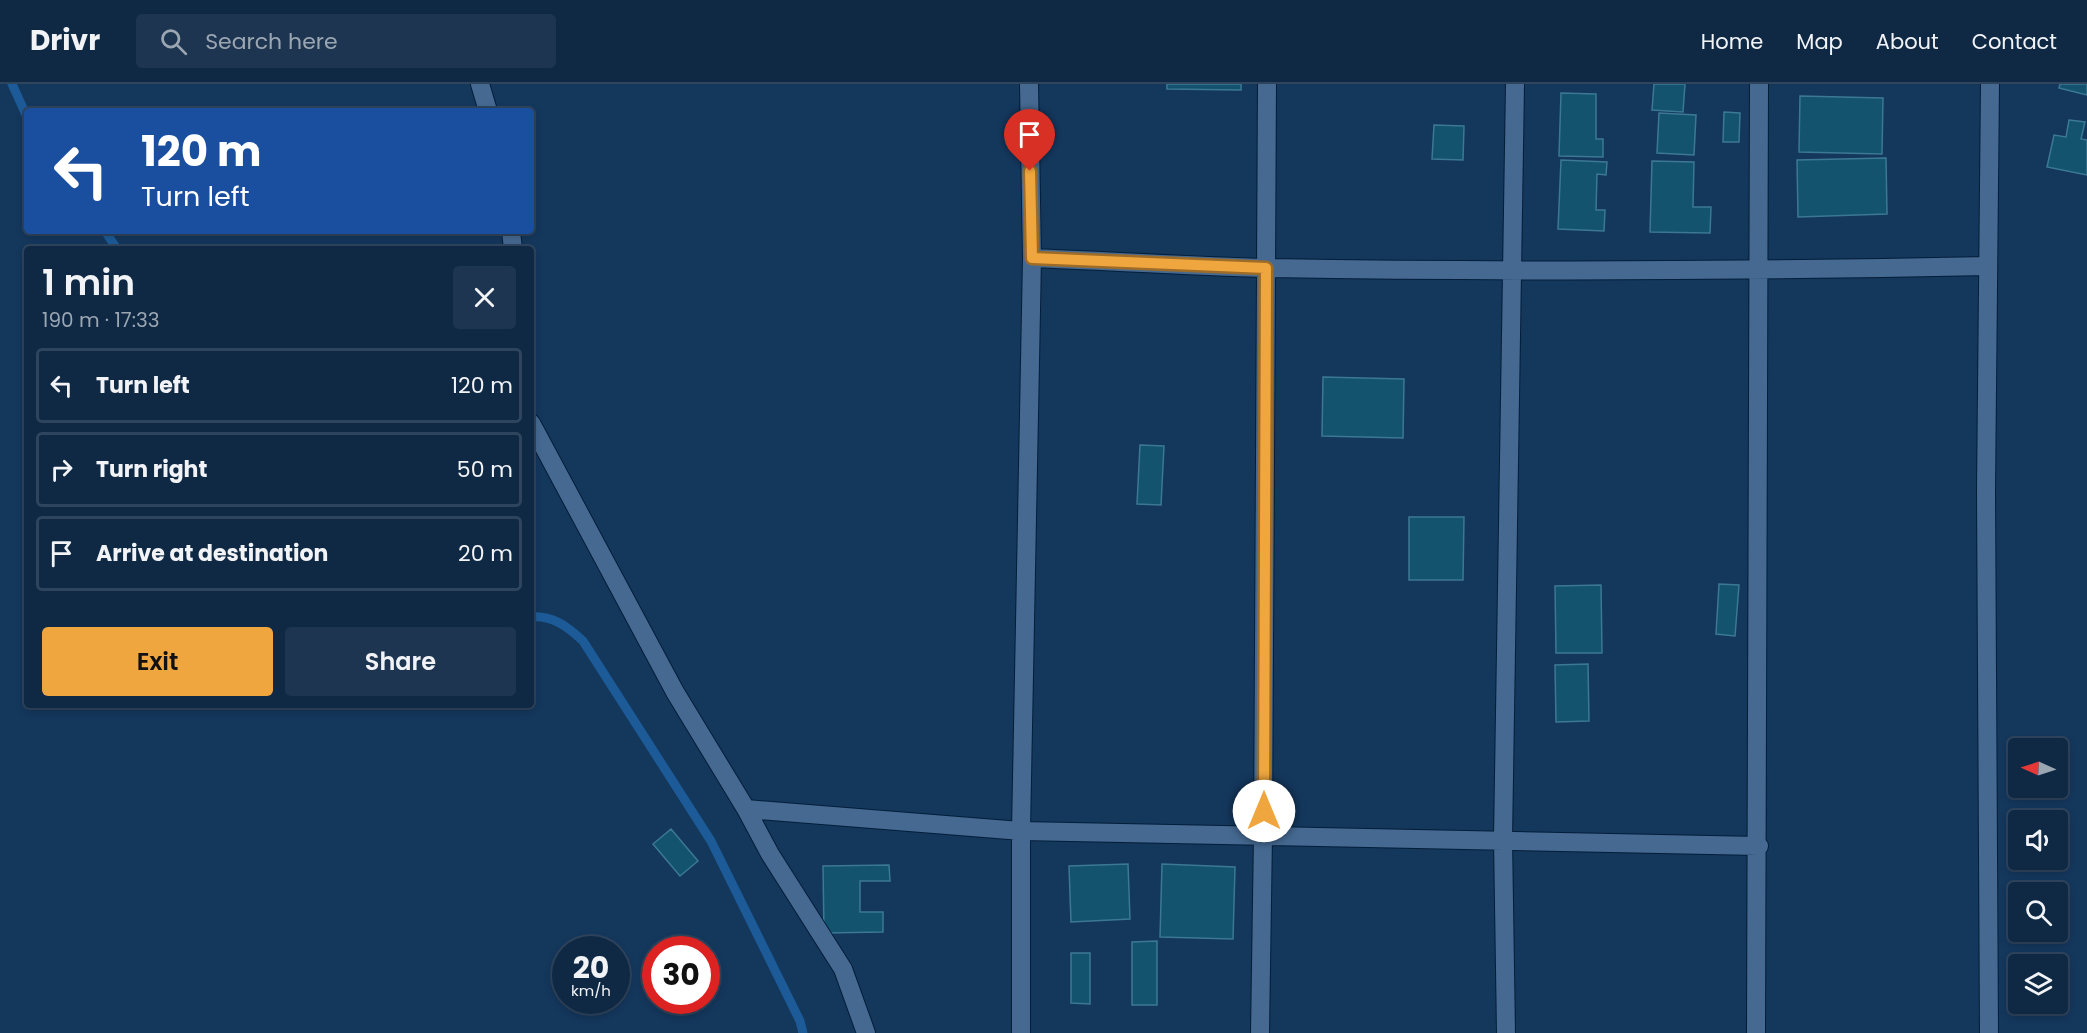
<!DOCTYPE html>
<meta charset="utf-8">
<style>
:root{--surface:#0f2945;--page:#1d3550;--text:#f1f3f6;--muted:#9ba6b3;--line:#2f455e;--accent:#f0a63e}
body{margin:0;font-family:Poppins,sans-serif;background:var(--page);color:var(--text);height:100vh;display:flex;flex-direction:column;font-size:22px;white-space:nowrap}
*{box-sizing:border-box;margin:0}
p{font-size:20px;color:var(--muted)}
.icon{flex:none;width:33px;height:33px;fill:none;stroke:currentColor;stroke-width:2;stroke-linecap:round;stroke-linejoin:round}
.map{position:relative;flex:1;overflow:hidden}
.panel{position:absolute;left:24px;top:162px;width:510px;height:462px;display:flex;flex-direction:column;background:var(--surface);border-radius:6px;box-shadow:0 3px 9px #0003,0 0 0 2px var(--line)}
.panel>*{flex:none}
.hud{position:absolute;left:24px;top:24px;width:510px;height:126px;border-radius:6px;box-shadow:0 3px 9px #0003,0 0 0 2px var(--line);background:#1a4fa0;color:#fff;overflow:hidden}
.needle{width:39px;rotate:273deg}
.controls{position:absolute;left:2008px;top:654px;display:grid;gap:12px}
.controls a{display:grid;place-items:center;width:60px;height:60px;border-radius:6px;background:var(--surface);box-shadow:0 3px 9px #0003,0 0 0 2px var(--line);font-size:30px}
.speed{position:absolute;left:552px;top:852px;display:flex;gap:12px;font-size:30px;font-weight:700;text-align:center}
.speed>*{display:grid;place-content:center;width:78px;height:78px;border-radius:50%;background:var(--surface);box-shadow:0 3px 9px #0003,0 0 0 2px var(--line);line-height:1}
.speed small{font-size:15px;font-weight:400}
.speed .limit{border:9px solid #d22;background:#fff;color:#111}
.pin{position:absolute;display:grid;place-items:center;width:51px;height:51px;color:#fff;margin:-62px -26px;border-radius:50% 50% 50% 0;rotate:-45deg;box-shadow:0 0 6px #0007}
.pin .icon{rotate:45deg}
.me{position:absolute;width:66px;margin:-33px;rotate:0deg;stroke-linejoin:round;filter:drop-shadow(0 0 4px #0008)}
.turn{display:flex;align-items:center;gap:21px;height:126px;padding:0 18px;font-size:27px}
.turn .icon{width:78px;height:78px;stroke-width:2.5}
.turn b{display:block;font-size:42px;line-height:51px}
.round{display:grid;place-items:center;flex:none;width:63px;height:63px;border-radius:6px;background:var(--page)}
.summary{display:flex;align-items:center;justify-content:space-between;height:102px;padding:0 18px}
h1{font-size:36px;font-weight:600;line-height:45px}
.primary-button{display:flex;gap:12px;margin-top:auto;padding:12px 18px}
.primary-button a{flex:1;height:69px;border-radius:6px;background:var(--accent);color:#111;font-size:24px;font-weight:600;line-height:69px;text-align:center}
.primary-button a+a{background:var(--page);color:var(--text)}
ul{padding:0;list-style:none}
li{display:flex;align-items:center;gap:18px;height:75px;margin:0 12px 9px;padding:0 6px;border:3px solid var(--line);border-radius:6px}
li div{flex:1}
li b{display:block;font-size:22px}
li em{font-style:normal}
header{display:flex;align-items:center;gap:36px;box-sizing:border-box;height:84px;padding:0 30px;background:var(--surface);border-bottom:2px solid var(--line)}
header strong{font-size:28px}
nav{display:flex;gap:33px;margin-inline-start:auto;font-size:21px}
.search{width:420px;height:54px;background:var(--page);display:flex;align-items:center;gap:15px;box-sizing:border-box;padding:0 21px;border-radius:6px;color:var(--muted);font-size:22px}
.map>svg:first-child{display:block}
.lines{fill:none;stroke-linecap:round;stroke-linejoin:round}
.stream{stroke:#1d5b98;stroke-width:9}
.building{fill:#13536e;stroke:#3c7894;stroke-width:1.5}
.street-casing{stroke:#041e39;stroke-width:20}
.street{stroke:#456991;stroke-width:18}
.route-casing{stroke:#9c6c28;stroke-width:15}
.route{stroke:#f0a63e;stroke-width:10}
</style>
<header>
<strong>Drivr</strong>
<div class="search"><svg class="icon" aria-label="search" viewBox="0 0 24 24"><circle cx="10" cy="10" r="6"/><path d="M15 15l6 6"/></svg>Search here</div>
<nav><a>Home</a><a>Map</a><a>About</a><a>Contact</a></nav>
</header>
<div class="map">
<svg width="2087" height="949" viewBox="0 0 2087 949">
<rect width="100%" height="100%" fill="#14375c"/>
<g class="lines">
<path class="stream" d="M12 0 27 33
M105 147 117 165
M531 533C553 531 568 543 583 557L711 757 800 937 803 949"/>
</g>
<path class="building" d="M1167 0H1241V6L1167 5Z
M1654 0H1685L1683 28 1652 26Z
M2060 0H2087V11L2059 4Z
M1561 9 1596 10V55H1603V73L1559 72Z
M1800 12 1883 14 1882 70 1799 68Z
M1724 28 1740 29 1739 58H1723Z
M1659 29 1696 31 1694 71 1657 69Z
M2069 36 2085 38 2081 55 2087 56V91L2047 83 2054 51 2066 53Z
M1434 41 1464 42 1463 76 1432 75Z
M1886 74 1887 130 1798 133 1797 76Z
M1561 76 1607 78 1606 91 1597 90 1596 126H1605L1604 147 1558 145Z
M1652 77 1694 78 1693 123H1711L1710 149 1650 148Z
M1323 293 1404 295 1403 354 1322 352Z
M1140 361 1164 362 1161 421 1137 420Z
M1409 433H1464L1463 496H1409Z
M1719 500 1739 501 1735 552 1716 550Z
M1601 501 1602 569H1556L1555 502Z
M1588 580 1589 637 1556 638 1555 581Z
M671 745 698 777 680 792 653 760Z
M1128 780 1130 835 1071 838 1069 782Z
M1162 780 1235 783 1233 855 1160 853Z
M889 781 890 797H860V828H883V848L824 849 823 782Z
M1157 857V921H1132V858Z
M1071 869H1090V920L1071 919Z"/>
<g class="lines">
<defs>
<path id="street" d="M480 0 488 27
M511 147 513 165
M1032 174C1110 177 1189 182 1267 184 1507 188 1748 187 1988 182
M531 339 675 608 746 725 770 770 843 885 866 949
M746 725 1021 747 1759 762
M1021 949V747L1032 174 1029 0
M1260 949 1263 751 1267 0
M1506 949 1503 755 1515 0
M1756 949C1760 633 1755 316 1759 0
M1989 949 1986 408 1990 0"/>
</defs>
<use href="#street" class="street-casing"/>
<use href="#street" class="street"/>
</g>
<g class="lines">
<defs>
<path id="route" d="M1030 87 1032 174 1266 184 1264 727"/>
</defs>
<use href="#route" class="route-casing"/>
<use href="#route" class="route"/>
</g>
</svg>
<div class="controls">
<a><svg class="needle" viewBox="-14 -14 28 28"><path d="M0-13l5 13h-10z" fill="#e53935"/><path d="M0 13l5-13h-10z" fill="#9ba6b3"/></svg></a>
<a><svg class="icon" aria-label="sound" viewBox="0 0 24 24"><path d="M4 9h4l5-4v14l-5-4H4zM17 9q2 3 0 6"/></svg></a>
<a><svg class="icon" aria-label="search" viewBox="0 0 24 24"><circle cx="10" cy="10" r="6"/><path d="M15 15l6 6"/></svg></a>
<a><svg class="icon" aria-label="layers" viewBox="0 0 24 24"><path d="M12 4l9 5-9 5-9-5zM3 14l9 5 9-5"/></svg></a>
</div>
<div class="speed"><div>20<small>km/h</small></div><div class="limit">30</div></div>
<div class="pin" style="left:1030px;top:87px;background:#d93025"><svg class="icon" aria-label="arrive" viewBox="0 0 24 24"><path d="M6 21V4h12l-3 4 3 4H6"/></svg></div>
<svg class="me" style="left:1264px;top:727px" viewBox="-20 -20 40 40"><circle r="19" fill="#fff"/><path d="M0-13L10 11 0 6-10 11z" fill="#f0a63e"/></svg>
<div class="hud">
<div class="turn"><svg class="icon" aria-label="left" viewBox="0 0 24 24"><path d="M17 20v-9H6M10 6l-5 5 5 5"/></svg><div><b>120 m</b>Turn left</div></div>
</div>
<section class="panel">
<div class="summary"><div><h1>1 min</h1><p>190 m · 17:33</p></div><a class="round"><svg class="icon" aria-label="close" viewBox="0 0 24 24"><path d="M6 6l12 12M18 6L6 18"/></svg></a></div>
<ul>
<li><svg class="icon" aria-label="left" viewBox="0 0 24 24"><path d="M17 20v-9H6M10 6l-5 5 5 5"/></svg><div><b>Turn left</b></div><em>120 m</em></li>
<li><svg class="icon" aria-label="right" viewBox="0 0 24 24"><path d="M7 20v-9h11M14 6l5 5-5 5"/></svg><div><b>Turn right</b></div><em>50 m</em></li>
<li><svg class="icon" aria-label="arrive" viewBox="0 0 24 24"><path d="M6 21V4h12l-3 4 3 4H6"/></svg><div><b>Arrive at destination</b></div><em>20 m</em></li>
</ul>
<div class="primary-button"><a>Exit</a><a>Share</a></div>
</section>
</div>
